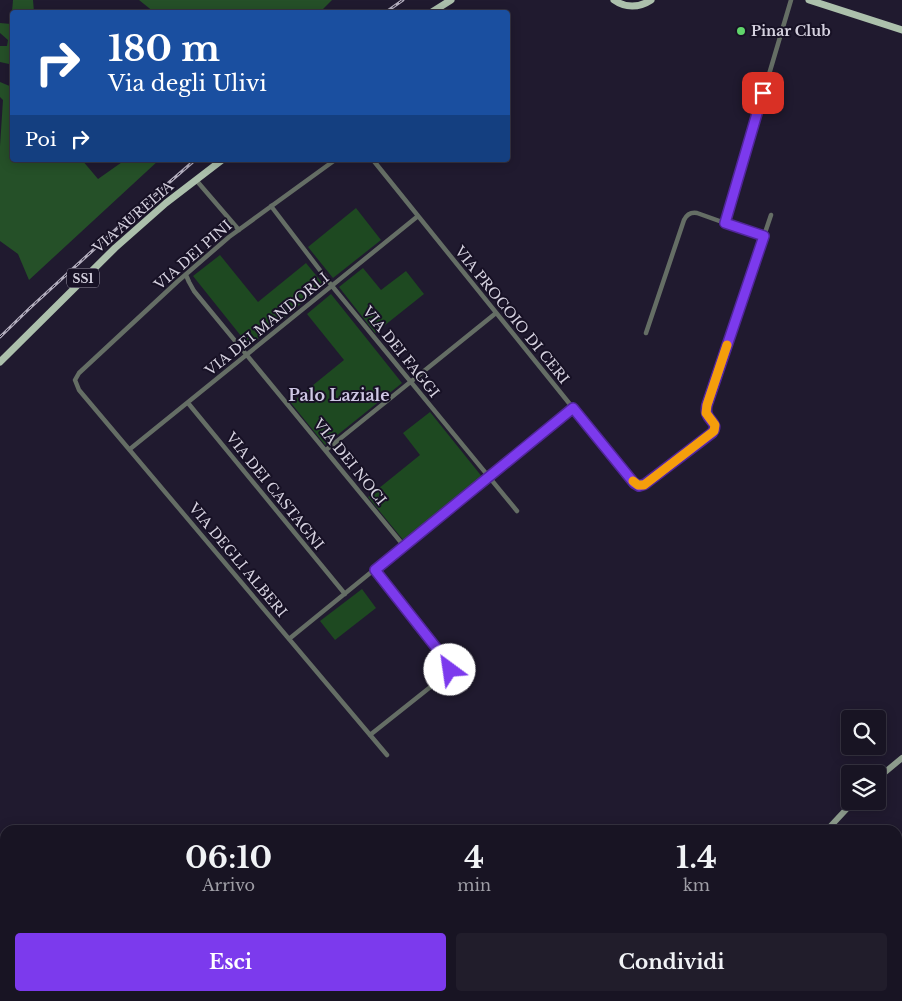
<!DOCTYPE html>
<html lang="it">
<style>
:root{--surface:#181423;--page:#211d2b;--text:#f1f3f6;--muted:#9f9ea6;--line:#363341;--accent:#7c3aed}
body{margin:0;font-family:"Libre Baskerville",serif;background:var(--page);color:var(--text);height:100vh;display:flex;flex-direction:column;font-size:19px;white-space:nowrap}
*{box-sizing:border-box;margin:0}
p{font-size:16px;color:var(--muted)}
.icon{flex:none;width:28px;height:28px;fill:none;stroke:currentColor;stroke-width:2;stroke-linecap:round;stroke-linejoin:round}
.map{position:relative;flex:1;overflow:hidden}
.details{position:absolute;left:0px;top:825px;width:902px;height:176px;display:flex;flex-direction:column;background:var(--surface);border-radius:15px 15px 0 0;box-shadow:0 2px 12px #0003,0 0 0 1px var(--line)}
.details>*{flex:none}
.guide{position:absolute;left:10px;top:10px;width:500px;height:152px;border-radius:5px;box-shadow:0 2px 12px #0003,0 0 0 1px var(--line);background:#1a4fa0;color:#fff;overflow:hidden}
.fabs{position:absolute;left:841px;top:710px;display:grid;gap:10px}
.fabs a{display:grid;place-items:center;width:45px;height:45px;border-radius:5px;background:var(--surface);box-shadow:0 2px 12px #0003,0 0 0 1px var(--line);font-size:25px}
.pin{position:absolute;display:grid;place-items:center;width:42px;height:42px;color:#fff;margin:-21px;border-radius:10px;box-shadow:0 2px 8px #0006}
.me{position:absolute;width:55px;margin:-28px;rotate:329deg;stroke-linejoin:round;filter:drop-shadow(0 0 4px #0008)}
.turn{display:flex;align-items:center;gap:18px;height:105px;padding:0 15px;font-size:22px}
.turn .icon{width:65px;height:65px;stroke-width:2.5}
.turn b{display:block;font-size:35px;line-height:42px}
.then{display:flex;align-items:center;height:48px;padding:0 15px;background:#0003;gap:10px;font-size:19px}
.eta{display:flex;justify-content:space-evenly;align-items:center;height:85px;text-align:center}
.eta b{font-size:30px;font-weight:800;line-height:35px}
.cta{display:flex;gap:10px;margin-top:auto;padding:10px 15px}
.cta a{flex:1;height:58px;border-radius:5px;background:var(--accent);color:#fff;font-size:20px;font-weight:800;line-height:58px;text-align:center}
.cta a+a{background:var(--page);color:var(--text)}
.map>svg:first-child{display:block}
.green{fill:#1e4921}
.forest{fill:#255028}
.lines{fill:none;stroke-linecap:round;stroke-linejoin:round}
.street{stroke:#656e65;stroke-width:4.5}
.secondary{stroke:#8d9c8d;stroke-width:6}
.primary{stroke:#acc0ac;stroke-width:7}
.rail-casing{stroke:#b4afbf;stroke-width:3}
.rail{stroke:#171125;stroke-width:1;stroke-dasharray:4;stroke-linecap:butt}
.route-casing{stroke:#51269a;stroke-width:12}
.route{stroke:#7c3aed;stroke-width:9}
.slow{stroke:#f59e0b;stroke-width:9}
.poi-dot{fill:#60d56b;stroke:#171125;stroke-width:2}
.labels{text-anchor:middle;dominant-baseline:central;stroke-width:4;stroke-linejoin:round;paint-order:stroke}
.shield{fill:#171125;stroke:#9c97a7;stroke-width:1}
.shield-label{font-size:12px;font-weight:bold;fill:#d5d1df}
.poi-label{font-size:14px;font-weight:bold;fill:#d5d1df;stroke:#171125;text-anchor:start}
.street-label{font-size:14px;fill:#d5d1df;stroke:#171125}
.quarter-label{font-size:16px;font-weight:bold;fill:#cec7e4;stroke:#171125}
</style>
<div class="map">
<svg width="902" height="1001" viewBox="0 0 902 1001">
<rect width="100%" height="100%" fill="#201a2f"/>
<path class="green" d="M356 208 381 240 333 278 308 247Z
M220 255 258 302 306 263 324 285 249 346 193 276Z
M363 268 381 290 406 271 424 294 375 333 339 287Z
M331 294 402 383 325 445 291 403 344 360 307 314Z
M430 412 483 478 404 541 368 497 420 455 403 433Z
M362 589 376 608 335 640 320 621Z"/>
<path class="forest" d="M13 0H33L34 12H12V63L9 64 0 62V46H7L8 40 0 33V23L11 24Z
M139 0H332L320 12H154Z
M0 82 12 87V160H82L98 179 125 160H159L29 280 18 254 0 241V146L3 100 0 97Z"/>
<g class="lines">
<path class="street" d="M335 160 229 237 177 282 79 373 75 380 79 390 387 755
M373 160 573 408 635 483 639 486 645 484 712 433 715 430C715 419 705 418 707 405L771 215
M196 180 239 230
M271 206 332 286 517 511
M725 223 791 0
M186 275 189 282 194 291 404 546
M646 333 684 220C687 214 691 212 697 213L764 237
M188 403 345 594
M130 449 418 216
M326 450 496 313
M289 639 573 408
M370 735 448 673 451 668 449 664 375 570
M142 830 147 829
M0 906 5 901"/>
<path class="secondary" d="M878 778 902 758
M827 830 854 801
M625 1001 633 996"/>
<path class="primary" d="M614 0C625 8 639 8 651 0
M809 0 902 30
M432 12 451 0
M0 362 115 248 166 203 222 160"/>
<defs>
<path id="rail" d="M386 12 403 0
M0 337 31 307 126 220 195 160"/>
</defs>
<use href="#rail" class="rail-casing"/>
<use href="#rail" class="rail"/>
</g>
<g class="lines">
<defs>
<path id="route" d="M450 670 449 664 375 570 573 408 634 483 639 486 645 484 712 433C719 424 710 422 707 414 706 410 706 409 707 405L764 236 725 223 763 93"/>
</defs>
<use href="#route" class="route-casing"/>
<use href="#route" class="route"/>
<path class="slow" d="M633 481 638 485H644L714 431 715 425 706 413 707 405 727 345"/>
</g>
<circle class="poi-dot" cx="741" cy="31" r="5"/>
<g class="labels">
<rect class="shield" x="67" y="268.5" width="32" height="19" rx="4"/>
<g class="shield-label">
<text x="83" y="278">SS1</text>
</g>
<g class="poi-label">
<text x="751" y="31">Pinar Club</text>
</g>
<g class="street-label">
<text transform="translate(133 217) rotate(-41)">VIA AURELIA</text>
<text transform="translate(193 255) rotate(-41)">VIA DEI PINI</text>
<text transform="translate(512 315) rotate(51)">VIA PROCOIO DI CERI</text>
<text transform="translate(267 324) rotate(-39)">VIA DEI MANDORLI</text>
<text transform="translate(401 352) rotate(51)">VIA DEI FAGGI</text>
<text transform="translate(350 462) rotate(51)">VIA DEI NOCI</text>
<text transform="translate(275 491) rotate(51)">VIA DEI CASTAGNI</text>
<text transform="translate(238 560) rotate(50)">VIA DEGLI ALBERI</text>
</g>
<g class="quarter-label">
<text x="339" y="395">Palo Laziale</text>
</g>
</g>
</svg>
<div class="fabs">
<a><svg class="icon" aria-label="search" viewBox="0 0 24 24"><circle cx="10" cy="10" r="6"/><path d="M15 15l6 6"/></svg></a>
<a><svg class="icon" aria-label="layers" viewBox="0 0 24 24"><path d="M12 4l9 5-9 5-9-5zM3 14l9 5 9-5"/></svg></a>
</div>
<div class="pin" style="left:763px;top:93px;background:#d93025"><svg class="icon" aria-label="arrive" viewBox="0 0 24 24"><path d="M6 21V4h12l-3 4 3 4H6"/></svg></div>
<svg class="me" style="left:450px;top:670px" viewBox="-20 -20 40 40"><circle r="19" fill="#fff"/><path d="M0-13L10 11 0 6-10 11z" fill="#7c3aed"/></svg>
<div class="guide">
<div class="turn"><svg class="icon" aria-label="right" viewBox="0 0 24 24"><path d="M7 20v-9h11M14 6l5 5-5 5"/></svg><div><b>180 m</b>Via degli Ulivi</div></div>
<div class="then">Poi<svg class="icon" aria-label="right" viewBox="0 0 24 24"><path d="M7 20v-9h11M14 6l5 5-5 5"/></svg></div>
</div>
<section class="details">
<div class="eta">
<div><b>06:10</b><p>Arrivo</p></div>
<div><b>4</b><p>min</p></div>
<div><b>1.4</b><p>km</p></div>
</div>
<div class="cta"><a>Esci</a><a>Condividi</a></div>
</section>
</div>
